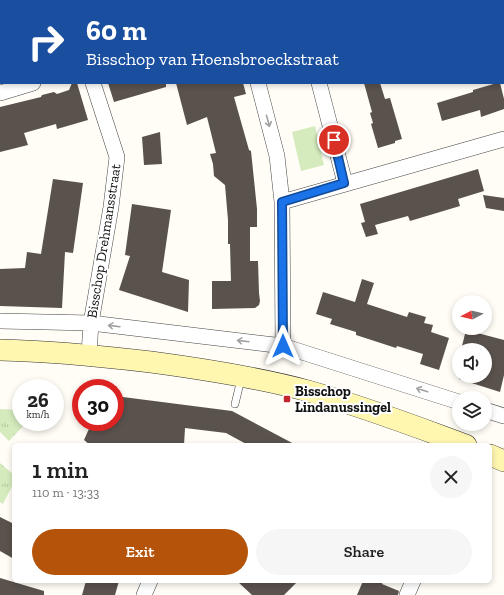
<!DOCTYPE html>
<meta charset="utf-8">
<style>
:root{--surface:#fff;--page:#f6f6f6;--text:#222;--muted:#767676;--accent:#b45309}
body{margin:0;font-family:"Zilla Slab",serif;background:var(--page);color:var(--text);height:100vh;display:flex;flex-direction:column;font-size:15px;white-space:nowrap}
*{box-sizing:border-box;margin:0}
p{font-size:13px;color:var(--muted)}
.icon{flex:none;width:22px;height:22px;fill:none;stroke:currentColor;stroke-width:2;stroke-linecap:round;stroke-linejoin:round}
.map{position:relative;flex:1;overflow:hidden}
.details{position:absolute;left:12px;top:443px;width:480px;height:140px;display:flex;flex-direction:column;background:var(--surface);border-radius:6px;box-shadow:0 2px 6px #0003}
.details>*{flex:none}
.guide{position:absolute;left:0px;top:0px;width:504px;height:84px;box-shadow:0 2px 6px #0003;background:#1a4fa0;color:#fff;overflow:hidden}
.needle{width:26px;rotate:263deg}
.controls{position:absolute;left:452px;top:295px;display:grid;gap:8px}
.controls a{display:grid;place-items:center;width:40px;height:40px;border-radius:50%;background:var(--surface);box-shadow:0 2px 6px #0003;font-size:20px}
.speed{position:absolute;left:12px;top:379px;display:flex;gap:8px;font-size:20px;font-weight:700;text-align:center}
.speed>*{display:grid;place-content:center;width:52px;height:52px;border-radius:50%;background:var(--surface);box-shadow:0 2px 6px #0003;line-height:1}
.speed small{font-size:10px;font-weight:400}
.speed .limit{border:6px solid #d22;background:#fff;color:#111}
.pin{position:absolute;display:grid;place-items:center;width:34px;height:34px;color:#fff;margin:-17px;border:2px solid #fff;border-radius:50%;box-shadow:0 1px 4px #0007}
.me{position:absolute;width:44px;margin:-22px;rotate:0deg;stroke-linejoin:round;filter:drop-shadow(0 0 3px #0008)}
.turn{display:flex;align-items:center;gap:14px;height:84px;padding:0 20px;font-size:18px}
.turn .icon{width:52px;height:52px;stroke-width:2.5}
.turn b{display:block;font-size:28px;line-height:34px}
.round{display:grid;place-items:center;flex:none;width:42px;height:42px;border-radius:21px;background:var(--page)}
.overview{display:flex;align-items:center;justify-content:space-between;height:68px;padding:0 20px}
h1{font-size:24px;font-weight:600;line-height:30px}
.action{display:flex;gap:8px;margin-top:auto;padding:8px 20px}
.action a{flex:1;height:46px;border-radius:24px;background:var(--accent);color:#fff;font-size:16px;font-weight:600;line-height:46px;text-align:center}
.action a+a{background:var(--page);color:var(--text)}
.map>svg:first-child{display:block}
.grass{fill:url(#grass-tufts)}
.park{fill:#d5ebbd}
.building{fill:#5a524d}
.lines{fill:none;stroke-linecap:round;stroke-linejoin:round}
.lane-casing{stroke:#444;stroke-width:8}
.street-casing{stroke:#444;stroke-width:16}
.secondary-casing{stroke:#333;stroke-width:22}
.lane{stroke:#fff;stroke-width:7}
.street{stroke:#fff;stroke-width:15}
.secondary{stroke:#fff6b0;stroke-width:21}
.oneway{stroke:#a0a0a0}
.route-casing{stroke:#114b97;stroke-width:10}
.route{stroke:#1a73e8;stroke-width:7}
.poi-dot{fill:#c4262e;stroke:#fff;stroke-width:1.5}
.labels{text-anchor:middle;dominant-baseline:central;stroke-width:4;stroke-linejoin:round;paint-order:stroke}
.street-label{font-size:14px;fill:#111;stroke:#fff}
.poi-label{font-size:14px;font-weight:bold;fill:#111;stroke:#fff;text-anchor:start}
</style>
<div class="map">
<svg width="504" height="595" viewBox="0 0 504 595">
<defs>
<pattern id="grass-tufts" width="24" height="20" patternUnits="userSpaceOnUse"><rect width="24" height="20" fill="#d5ebbd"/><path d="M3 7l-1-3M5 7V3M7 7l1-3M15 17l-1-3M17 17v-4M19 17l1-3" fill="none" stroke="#b6c8a1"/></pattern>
</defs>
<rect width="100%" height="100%" fill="#fffdf5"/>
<path class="grass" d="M0 409 21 410V422L26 423 9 441 0 432Z
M0 463 14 475V482L3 504 0 502Z"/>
<path class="park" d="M315 126 324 165 301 171 292 132Z"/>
<path class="building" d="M72 83H77L88 120 57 129 56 124 24 133 28 145 0 152V107L41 97 42 95 54 92 57 94 69 90Z
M108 83H166V87L114 102Z
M176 83H243L246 94 234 97 249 150 251 151 257 209V227H250V261H258L259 293 260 301 259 305 255 308 212 309V281H231L230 244H228V220L225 185 214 176 213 164 210 154 216 153 207 117 187 125Z
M364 83H380L385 99 390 98 402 139 395 141V143L378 148 371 124 373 123 370 113 372 112Z
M497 83H500L504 99V109L481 117 480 110 442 121 437 103 473 92V90Z
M160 132 162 164 144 165 142 137Z
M478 169 484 191 458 199 460 206 410 221 408 216 375 225 378 234 366 237 361 223 365 222 360 204Z
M53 179 83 183 73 253 65 252 62 308 0 306V269L25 268 27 252 41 254Z
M483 195 504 198V211L486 208Z
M132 204 171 210 162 272 189 280 188 312 119 290 130 256 125 255Z
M362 279 374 283 367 304 407 317 409 312 426 317 424 323 433 325 431 332 449 338 439 370 420 364 423 354 397 346 396 348 356 335V332L330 324 332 319 316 314 323 292 355 302Z
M466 330 504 340V375L500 392 459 379V376H485V350H461Z
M115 396 232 411 296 445H248L226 433 185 428 184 445H90L84 440 92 422H115Z
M0 517 14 524V559L0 551Z
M0 578 44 591V595H0Z
M86 581H119L115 595H82Z
M237 581H298L284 595H252Z
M363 581H383L382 584 399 591 398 595H357Z"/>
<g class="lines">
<defs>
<path id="lane" d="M235 404 241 379"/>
<path id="street" d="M66 0V1
M236 0V1
M297 0 298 1
M263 1 266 0
M0 58H1
M258 83 277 156 282 202 283 346
M319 83 345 183
M0 93 33 83
M282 202 504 139
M0 321 91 323 283 346 459 402
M89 354 91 323 111 207 117 157 93 83
M485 410 504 416
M144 595 150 581
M407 595 413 581"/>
<path id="secondary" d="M0 350C51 351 100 356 151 362 203 369 257 377 308 391 362 406 414 426 466 445
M490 455 504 461"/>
</defs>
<use href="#lane" class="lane-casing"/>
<use href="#street" class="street-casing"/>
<use href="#secondary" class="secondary-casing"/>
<use href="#lane" class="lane"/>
<use href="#street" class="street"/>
<use href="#secondary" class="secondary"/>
</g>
<defs><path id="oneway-shaft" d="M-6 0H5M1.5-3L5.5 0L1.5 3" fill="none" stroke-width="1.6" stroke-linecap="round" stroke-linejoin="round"/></defs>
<g class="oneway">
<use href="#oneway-shaft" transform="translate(268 121) rotate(75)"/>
<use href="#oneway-shaft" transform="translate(114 326) rotate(-173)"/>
<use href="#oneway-shaft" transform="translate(243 341) rotate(-173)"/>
<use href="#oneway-shaft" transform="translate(422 390) rotate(-162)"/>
</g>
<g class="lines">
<defs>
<path id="route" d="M283 346 282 202 344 183 334 140"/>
</defs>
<use href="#route" class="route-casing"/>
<use href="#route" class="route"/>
</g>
<rect class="poi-dot" x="283" y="395" width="8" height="8" rx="2"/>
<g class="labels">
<g class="street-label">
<text transform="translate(104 241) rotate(-81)">Bisschop Drehmansstraat</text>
</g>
<g class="poi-label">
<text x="295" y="391">Bisschop<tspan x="295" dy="16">Lindanussingel</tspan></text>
</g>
</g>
</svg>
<div class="controls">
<a><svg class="needle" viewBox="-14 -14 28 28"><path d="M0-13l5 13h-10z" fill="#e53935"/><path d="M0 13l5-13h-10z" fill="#767676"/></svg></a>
<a><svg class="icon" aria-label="sound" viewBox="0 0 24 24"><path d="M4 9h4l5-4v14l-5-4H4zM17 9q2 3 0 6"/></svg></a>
<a><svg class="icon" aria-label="layers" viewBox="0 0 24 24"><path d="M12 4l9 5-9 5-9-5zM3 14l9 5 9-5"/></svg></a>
</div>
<div class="speed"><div>26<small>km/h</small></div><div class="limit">30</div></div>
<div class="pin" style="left:334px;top:140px;background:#d93025"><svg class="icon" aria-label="arrive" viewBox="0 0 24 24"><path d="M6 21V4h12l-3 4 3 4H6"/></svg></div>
<svg class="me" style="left:283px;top:346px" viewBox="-20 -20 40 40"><path d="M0-17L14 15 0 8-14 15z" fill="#1a73e8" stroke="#fff" stroke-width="4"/></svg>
<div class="guide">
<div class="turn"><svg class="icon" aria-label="right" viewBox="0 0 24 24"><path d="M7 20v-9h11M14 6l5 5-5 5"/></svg><div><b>60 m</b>Bisschop van Hoensbroeckstraat</div></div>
</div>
<section class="details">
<div class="overview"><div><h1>1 min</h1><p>110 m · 13:33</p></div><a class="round"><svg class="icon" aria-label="close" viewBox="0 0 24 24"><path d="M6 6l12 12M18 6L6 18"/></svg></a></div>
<div class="action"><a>Exit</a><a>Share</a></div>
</section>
</div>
